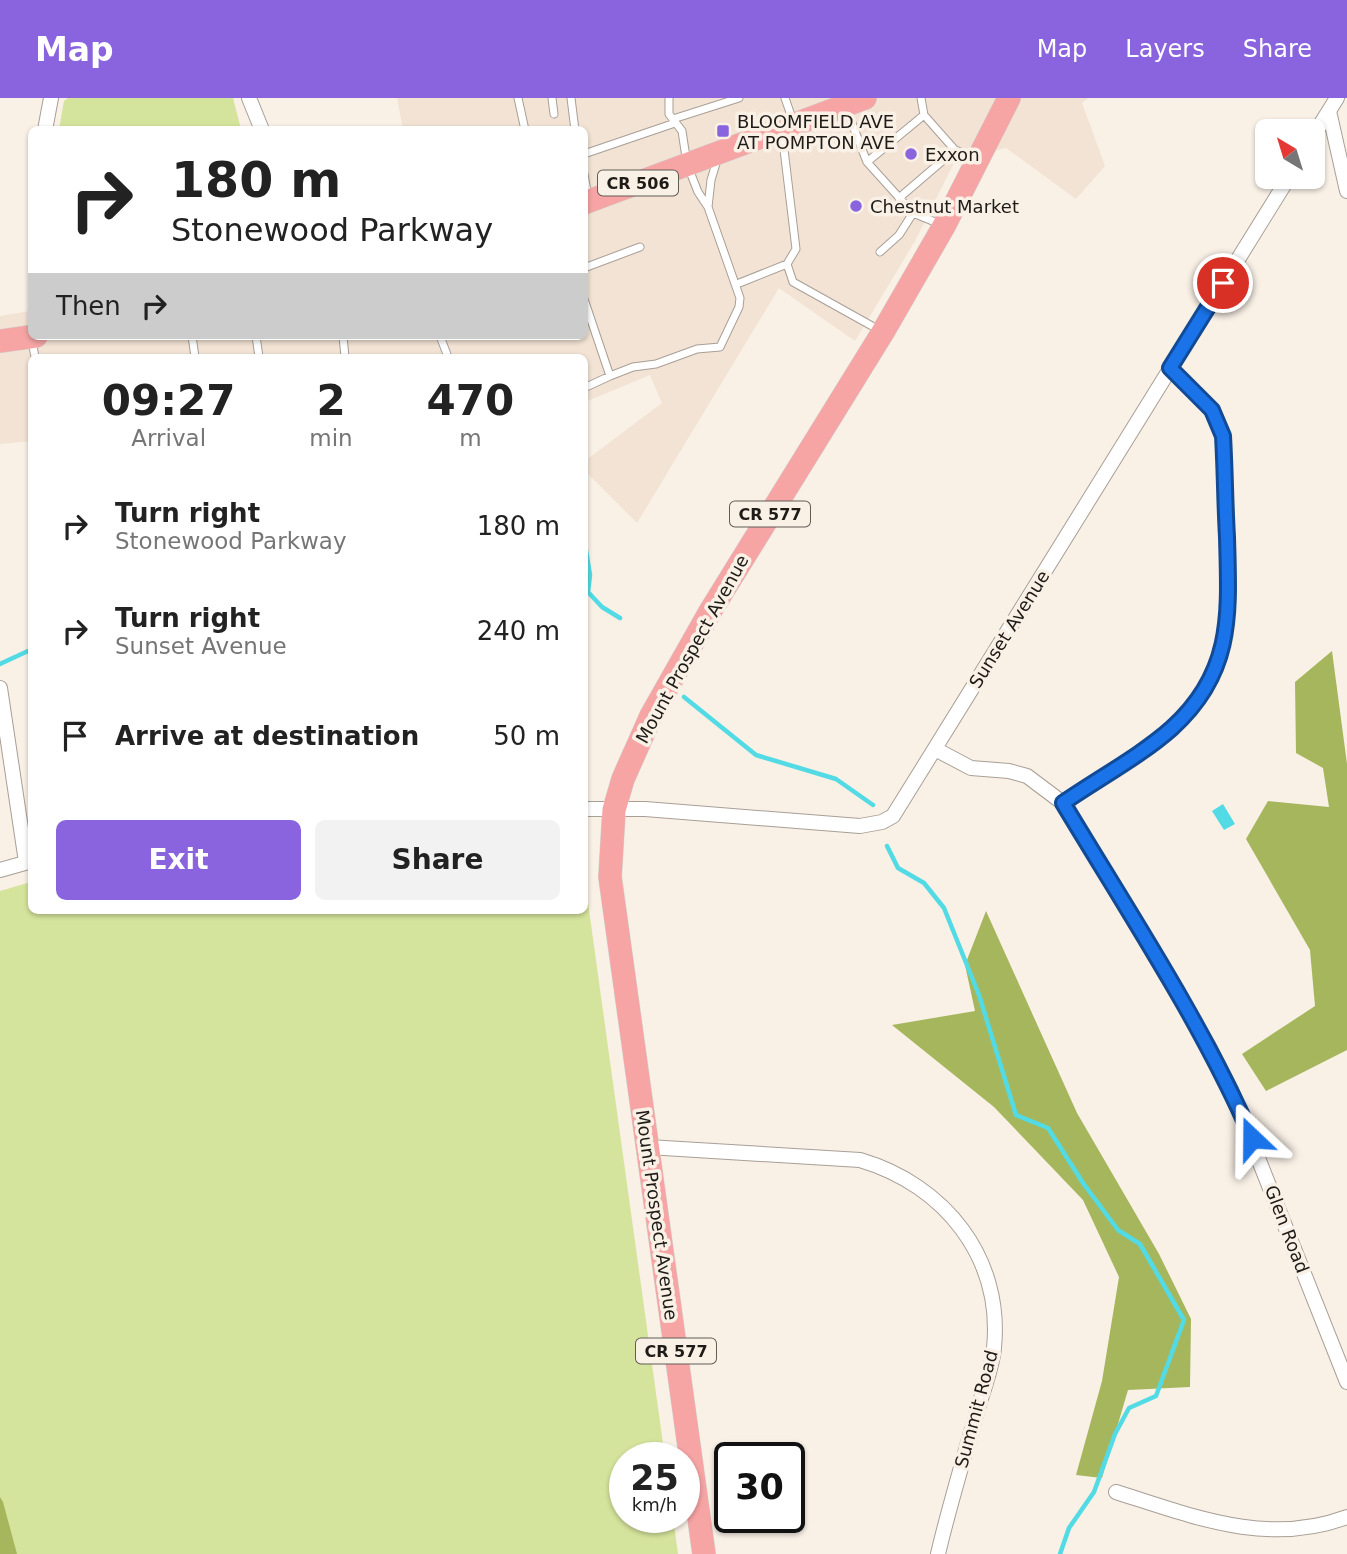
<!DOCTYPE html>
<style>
:root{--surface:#fff;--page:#f2f2f2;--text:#222;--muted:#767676;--accent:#8a63de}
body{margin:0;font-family:"DejaVu Sans",sans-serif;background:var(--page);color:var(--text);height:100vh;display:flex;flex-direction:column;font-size:26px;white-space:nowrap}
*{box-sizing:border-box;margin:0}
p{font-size:23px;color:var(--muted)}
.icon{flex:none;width:38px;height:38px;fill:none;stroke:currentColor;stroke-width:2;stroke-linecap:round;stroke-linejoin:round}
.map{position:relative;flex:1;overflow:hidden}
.drawer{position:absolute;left:28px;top:256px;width:560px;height:560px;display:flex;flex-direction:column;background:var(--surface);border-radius:10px;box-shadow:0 2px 5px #0004}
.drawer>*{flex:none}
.guide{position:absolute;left:28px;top:28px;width:560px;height:214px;border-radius:10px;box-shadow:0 2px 5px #0004;background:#fff;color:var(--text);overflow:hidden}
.needle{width:46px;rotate:322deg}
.fabs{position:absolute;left:1255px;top:21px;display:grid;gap:14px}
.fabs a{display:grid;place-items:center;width:70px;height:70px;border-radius:10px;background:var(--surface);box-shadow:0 2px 5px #0004;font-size:35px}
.speed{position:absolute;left:609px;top:1344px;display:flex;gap:14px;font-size:35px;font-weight:700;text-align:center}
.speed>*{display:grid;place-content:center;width:91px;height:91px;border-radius:50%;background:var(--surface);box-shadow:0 2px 5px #0004;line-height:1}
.speed small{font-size:18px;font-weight:400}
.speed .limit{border:4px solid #111;border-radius:10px;background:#fff;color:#111}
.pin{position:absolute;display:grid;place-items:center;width:60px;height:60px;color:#fff;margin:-30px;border:4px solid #fff;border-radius:50%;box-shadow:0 2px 7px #0007}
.me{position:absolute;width:77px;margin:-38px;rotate:337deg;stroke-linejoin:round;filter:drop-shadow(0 0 5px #0008)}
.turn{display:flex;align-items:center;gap:24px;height:147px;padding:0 28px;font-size:32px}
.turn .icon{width:91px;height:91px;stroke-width:2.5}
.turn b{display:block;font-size:49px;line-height:60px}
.then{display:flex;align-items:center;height:66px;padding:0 28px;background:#0003;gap:14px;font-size:26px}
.eta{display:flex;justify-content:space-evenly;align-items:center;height:119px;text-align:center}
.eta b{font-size:42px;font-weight:700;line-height:49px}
.button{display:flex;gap:14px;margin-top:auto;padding:14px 28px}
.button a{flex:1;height:80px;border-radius:10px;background:var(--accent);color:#fff;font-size:28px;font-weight:700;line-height:80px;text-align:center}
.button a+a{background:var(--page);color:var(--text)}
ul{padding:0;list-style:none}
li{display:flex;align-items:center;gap:21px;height:105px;padding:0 28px}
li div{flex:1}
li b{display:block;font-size:26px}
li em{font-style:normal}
header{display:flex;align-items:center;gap:42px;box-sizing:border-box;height:98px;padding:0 35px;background:var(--accent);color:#fff}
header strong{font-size:33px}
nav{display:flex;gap:38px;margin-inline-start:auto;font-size:24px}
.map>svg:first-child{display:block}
.built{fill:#f2e3d4}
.green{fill:#d5e49c}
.forest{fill:#a5b65c}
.water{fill:#52dbe5}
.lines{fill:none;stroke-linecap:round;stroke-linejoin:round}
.stream{stroke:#52dbe5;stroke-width:4.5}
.service-casing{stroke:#a89f97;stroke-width:9}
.minor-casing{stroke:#a89f97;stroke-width:16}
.primary-casing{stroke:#d2d2d1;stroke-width:24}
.service{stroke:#fff;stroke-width:7}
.minor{stroke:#fff;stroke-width:14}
.primary{stroke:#f6a4a4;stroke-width:23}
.route-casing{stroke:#114b97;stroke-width:18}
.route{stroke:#1a73e8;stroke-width:12}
.poi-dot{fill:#8a63de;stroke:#f9f0e6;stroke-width:2.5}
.labels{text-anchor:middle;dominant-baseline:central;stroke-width:7;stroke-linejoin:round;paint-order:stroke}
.shield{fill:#f9f0e6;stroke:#605c56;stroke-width:2}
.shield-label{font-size:16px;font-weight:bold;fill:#1f1c18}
.poi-label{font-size:18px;fill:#1f1c18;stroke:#f9f0e6;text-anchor:start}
.street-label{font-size:18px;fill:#1f1c18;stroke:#f9f0e6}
</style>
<header>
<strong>Map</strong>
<nav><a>Map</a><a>Layers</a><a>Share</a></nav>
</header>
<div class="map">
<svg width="1347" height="1456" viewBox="0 0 1347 1456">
<rect width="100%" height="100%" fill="#f9f0e6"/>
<path class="built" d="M397 0H1088L1082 5 1105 68 1076 101 1006 50 956 61 915 143 855 243 779 190 637 425 585 373V363L662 305 650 277 585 304 584 259H32L31 343 0 346V218L31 213 32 238H584V32L403 31Z"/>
<path class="green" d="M68 0H233L241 31H59L64 3Z
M585 783 665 1360H625V1419H673L678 1456H0V793L31 784 32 812H584Z"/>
<path class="forest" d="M1332 553 1347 666V952L1266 993 1242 956 1315 908 1310 852 1246 741 1268 703 1329 709 1323 670 1296 655 1295 584Z
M986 813 1077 1015 1159 1156 1191 1221 1190 1289 1128 1292 1102 1380 1076 1377 1102 1283 1119 1179 1083 1102 994 1009 892 927 975 913 965 867Z
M0 1399 3 1404 17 1456H0Z"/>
<path class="water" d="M1223 706 1235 726 1224 732 1212 713Z"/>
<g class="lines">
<path class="stream" d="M584 440 590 477 588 494 602 509 620 520
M0 566 28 553 32 555
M684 599 756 657 836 681 873 707
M887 748 898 770 924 785 944 810 979 897 1016 1017 1048 1030 1083 1085 1118 1132 1140 1146 1184 1222 1156 1298 1129 1310 1115 1336 1094 1394 1069 1430 1060 1456"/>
<defs>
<path id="service" d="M518 0 525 32
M552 0 554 16
M571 0 575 32
M785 0 793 23
M921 0 924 17 955 52 977 59
M846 10 867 64 913 115 940 126
M673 21 739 0
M782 35 796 151 787 166 793 184 881 233
M584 56 675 25
M867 64 924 17
M584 76 588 99
M899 100 955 52
M708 109 711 82 718 59
M880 154 899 137 913 115
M584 170 640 149
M737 186 787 166
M584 201 610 278 584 290
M192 238 195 259
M256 238 259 259
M343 238 345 259
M440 238 448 259
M32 243 35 259
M610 278 633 269 656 266 697 251 720 249 739 209 740 200 708 109 698 94 687 66 682 33 669 16V0"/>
<path id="minor" d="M249 0 262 32
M1329 13 1347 93
M45 32 51 0
M1312 40 1337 0
M0 590 26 764
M935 651 971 670 1009 673 1027 678 1063 705 1208 947 1231 992 1347 1284
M1063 705C1098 681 1141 658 1172 630 1232 575 1230 518 1227 444 1226 409 1225 373 1223 338L1212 312 1170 270
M584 711H645L860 728 882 724 893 718 1289 79
M0 772 32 763
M648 1049 860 1062C945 1087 1003 1160 994 1250 992 1272 982 1295 976 1317 963 1363 949 1409 938 1456
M1116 1394C1192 1418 1267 1449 1347 1419"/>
<path id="primary" d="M584 105 865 0
M0 243 36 238
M704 1456 610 779 614 712 623 681 651 618 711 512 883 234 944 128 1009 0"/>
</defs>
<use href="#service" class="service-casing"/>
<use href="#minor" class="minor-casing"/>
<use href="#primary" class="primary-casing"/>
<use href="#service" class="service"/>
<use href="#minor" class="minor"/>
<use href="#primary" class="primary"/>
</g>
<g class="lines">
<defs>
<path id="route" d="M1223 185 1170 270 1212 312 1223 338C1225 372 1225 405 1227 439 1229 515 1234 574 1172 630 1142 657 1096 682 1063 705 1129 815 1201 923 1252 1040"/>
</defs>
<use href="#route" class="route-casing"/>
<use href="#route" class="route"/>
</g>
<g class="poi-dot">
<rect x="716" y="26" width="14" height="14" rx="3.5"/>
<circle cx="911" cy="56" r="7"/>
<circle cx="856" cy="108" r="7"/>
</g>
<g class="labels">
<g class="shield">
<rect x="598" y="72.5" width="80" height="25" rx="5"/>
<rect x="730" y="403.5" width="80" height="25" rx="5"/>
<rect x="636" y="1240.5" width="80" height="25" rx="5"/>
</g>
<g class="shield-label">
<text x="638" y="85">CR 506</text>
<text x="770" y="416">CR 577</text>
<text x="676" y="1253">CR 577</text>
</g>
<g class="poi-label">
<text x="737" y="23">BLOOMFIELD AVE<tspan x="737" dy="21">AT POMPTON AVE</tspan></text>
<text x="925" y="56">Exxon</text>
<text x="870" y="108">Chestnut Market</text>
</g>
<g class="street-label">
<text transform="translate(1009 531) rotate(-58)">Sunset Avenue</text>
<text transform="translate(692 551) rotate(-61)">Mount Prospect Avenue</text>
<text transform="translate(657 1117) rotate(82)">Mount Prospect Avenue</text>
<text transform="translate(1287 1131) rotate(69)">Glen Road</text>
<text transform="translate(976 1311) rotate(-75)">Summit Road</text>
</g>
</g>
</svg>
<div class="fabs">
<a><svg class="needle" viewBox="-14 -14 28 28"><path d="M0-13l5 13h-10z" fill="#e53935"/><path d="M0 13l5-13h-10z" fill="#767676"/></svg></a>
</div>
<div class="speed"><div>25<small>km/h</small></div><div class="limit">30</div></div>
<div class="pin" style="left:1223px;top:185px;background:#d93025"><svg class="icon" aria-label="arrive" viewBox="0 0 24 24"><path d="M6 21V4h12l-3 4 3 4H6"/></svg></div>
<svg class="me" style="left:1252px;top:1040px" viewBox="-20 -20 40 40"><path d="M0-17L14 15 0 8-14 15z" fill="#1a73e8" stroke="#fff" stroke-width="4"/></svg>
<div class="guide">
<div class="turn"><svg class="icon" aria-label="right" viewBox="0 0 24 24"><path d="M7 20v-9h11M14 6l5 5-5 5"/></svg><div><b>180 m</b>Stonewood Parkway</div></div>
<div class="then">Then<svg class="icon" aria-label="right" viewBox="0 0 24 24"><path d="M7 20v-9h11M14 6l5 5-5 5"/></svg></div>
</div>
<section class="drawer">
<div class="eta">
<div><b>09:27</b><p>Arrival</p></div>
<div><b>2</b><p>min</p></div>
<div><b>470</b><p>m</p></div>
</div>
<ul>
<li><svg class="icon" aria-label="right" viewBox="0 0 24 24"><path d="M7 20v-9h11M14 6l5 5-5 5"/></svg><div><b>Turn right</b><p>Stonewood Parkway</p></div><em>180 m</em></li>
<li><svg class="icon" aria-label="right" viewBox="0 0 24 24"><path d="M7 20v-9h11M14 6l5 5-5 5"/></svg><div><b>Turn right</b><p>Sunset Avenue</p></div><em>240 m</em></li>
<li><svg class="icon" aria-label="arrive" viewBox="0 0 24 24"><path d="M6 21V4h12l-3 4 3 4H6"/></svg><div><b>Arrive at destination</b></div><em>50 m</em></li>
</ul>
<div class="button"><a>Exit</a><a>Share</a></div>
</section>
</div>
